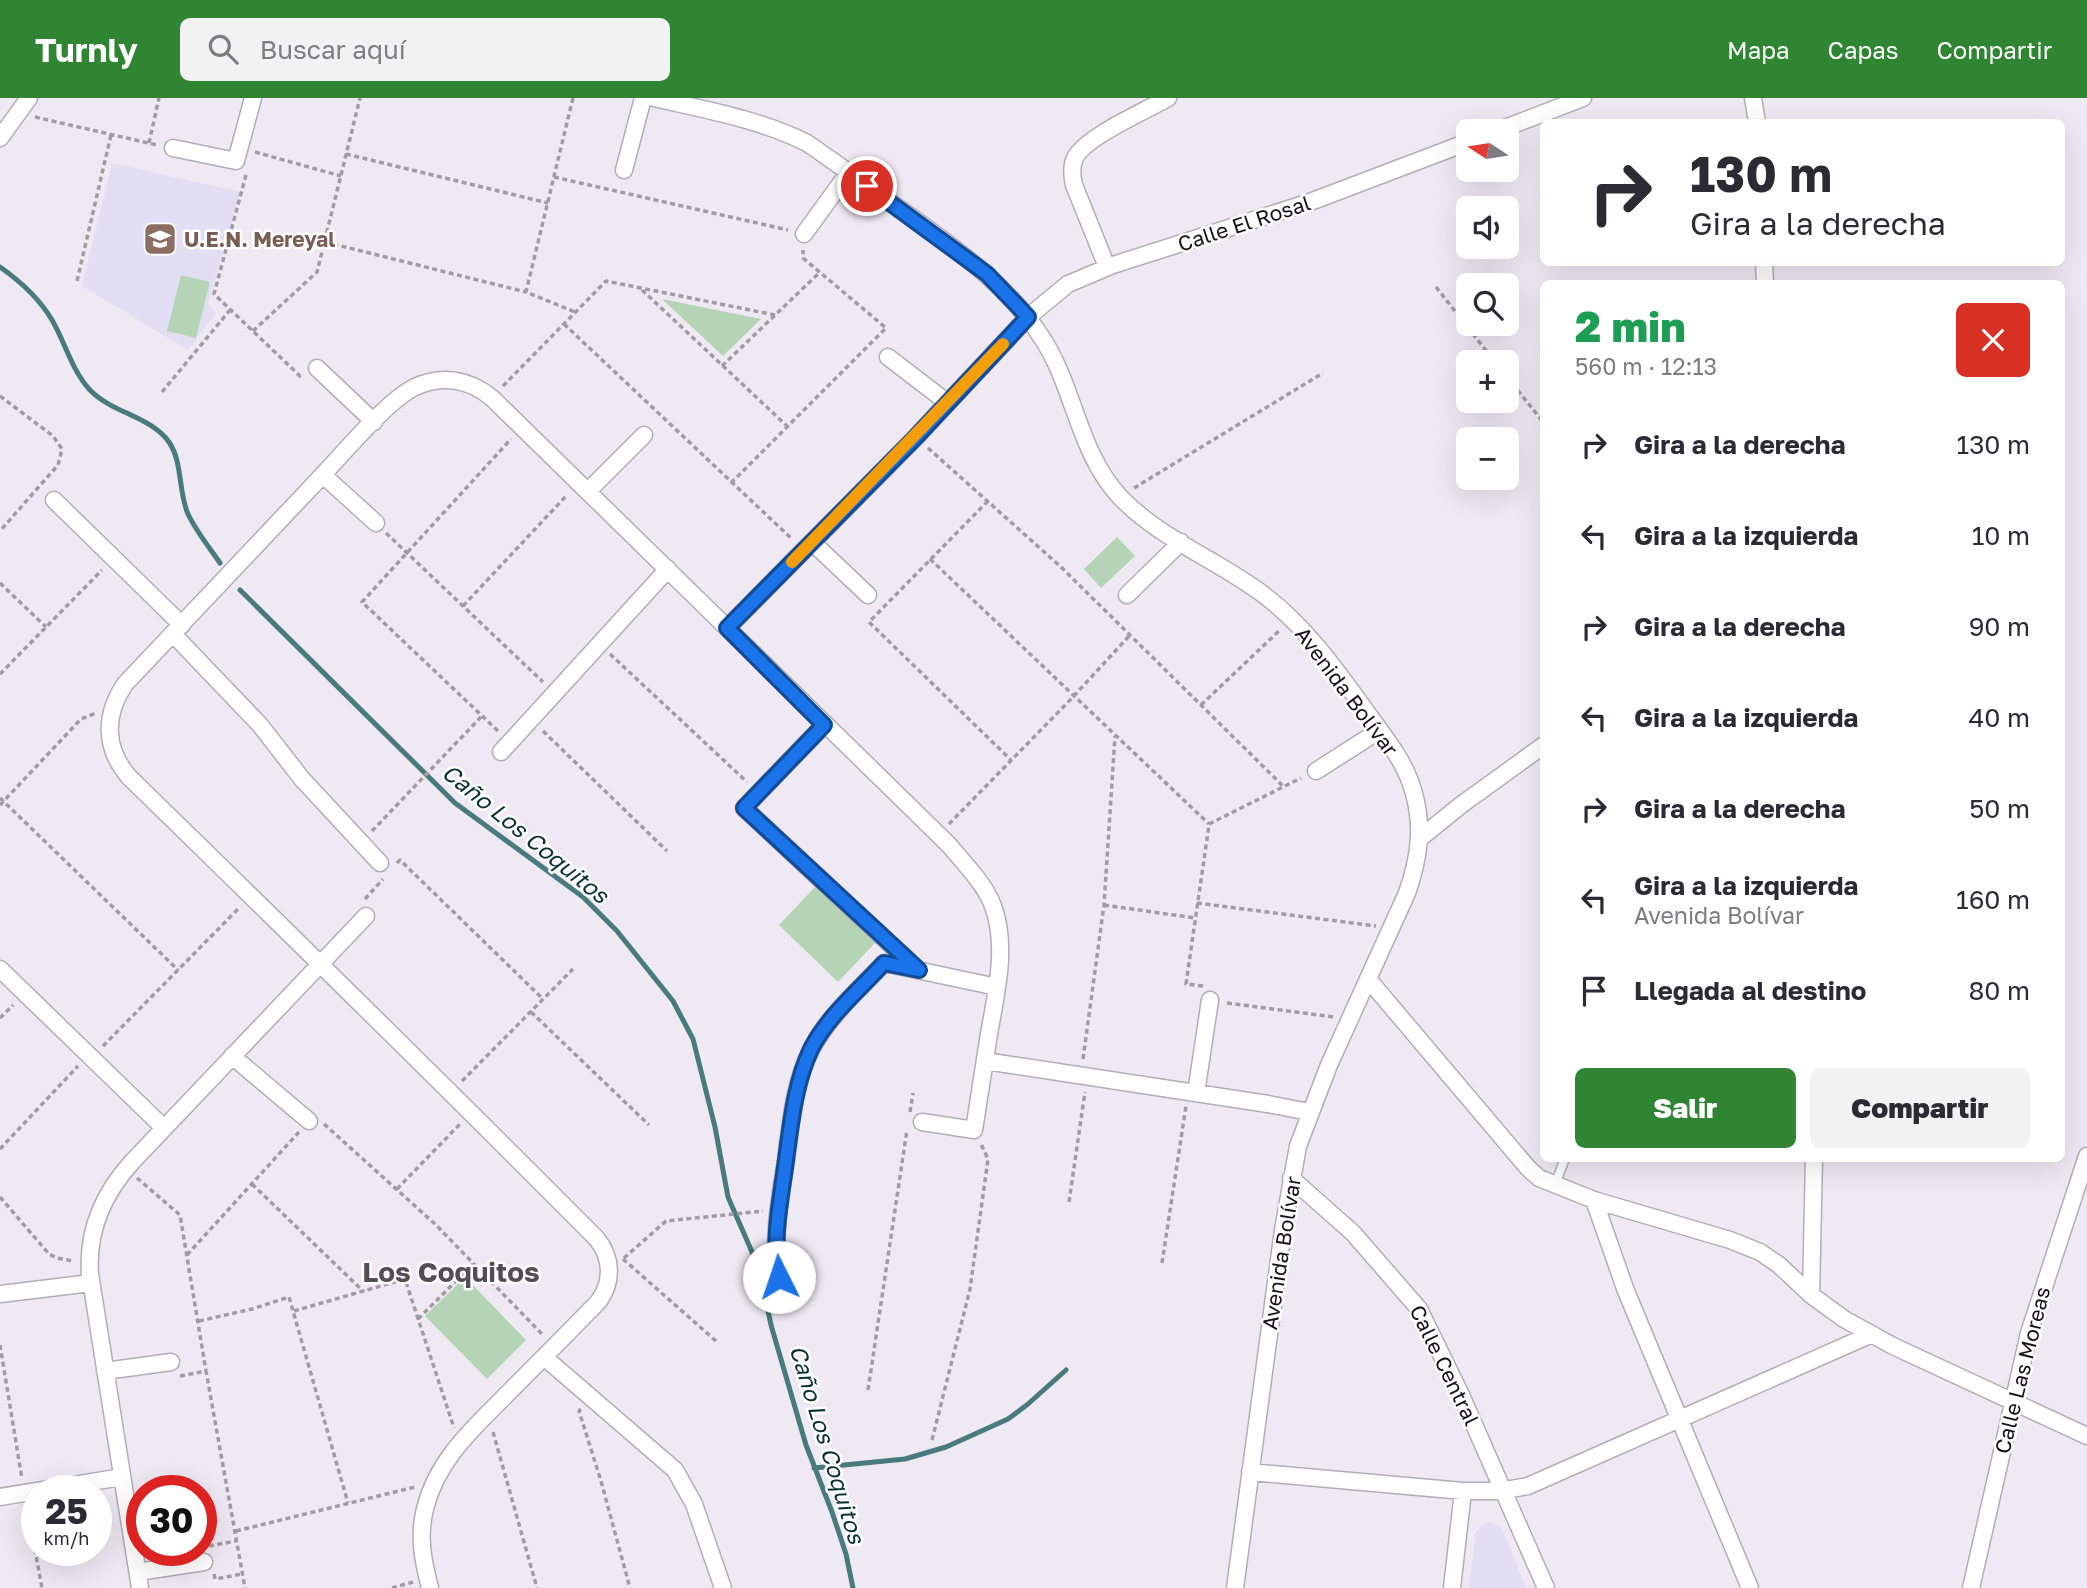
<!DOCTYPE html>
<html lang="es">
<meta charset="utf-8">
<style>
:root{--surface:#fff;--page:#f2f2f3;--text:#2b2b33;--muted:#7c7c81;--accent:#308533}
body{margin:0;font-family:"Golos Text",sans-serif;background:var(--page);color:var(--text);height:100vh;display:flex;flex-direction:column;font-size:26px;white-space:nowrap}
*{box-sizing:border-box;margin:0}
p{font-size:23px;color:var(--muted)}
.icon{flex:none;width:38px;height:38px;fill:none;stroke:currentColor;stroke-width:2;stroke-linecap:round;stroke-linejoin:round}
.map{position:relative;flex:1;overflow:hidden}
.panel{position:absolute;left:1540px;top:182px;width:525px;height:882px;display:flex;flex-direction:column;background:var(--surface);border-radius:10px;box-shadow:0 7px 28px #0002}
.panel>*{flex:none}
.guide{position:absolute;left:1540px;top:21px;width:525px;height:147px;border-radius:10px;box-shadow:0 7px 28px #0002;background:#fff;color:var(--text);overflow:hidden}
.needle{width:46px;rotate:282deg}
.tools{position:absolute;left:1456px;top:21px;display:grid;gap:14px}
.tools a{display:grid;place-items:center;width:63px;height:63px;border-radius:10px;background:var(--surface);box-shadow:0 7px 28px #0002;font-size:35px}
.speed{position:absolute;left:21px;top:1377px;display:flex;gap:14px;font-size:35px;font-weight:700;text-align:center}
.speed>*{display:grid;place-content:center;width:91px;height:91px;border-radius:50%;background:var(--surface);box-shadow:0 7px 28px #0002;line-height:1}
.speed small{font-size:18px;font-weight:400}
.speed .limit{border:10px solid #d22;background:#fff;color:#111}
.pin{position:absolute;display:grid;place-items:center;width:60px;height:60px;color:#fff;margin:-30px;border:4px solid #fff;border-radius:50%;box-shadow:0 2px 7px #0007}
.me{position:absolute;width:77px;margin:-38px;rotate:356deg;stroke-linejoin:round;filter:drop-shadow(0 0 5px #0008)}
.turn{display:flex;align-items:center;gap:24px;height:147px;padding:0 35px;font-size:32px}
.turn .icon{width:91px;height:91px;stroke-width:2.5}
.turn b{display:block;font-size:49px;line-height:60px}
.round{display:grid;place-items:center;flex:none;width:74px;height:74px;border-radius:10px;background:var(--page)}
.head{display:flex;align-items:center;justify-content:space-between;height:119px;padding:0 35px}
h1{font-size:42px;font-weight:800;line-height:52px;color:#1e9e55}
.primary-button{display:flex;gap:14px;margin-top:auto;padding:14px 35px}
.primary-button a{flex:1;height:80px;border-radius:10px;background:var(--accent);color:#fff;font-size:28px;font-weight:800;line-height:80px;text-align:center}
.primary-button a+a{background:var(--page);color:var(--text)}
ul{padding:0;list-style:none}
li{display:flex;align-items:center;gap:21px;height:91px;padding:0 35px}
li div{flex:1}
li b{display:block;font-size:26px}
li em{font-style:normal}
header{display:flex;align-items:center;gap:42px;box-sizing:border-box;height:98px;padding:0 35px;background:var(--accent);color:#fff}
header strong{font-size:33px}
nav{display:flex;gap:38px;margin-inline-start:auto;font-size:24px}
.search{width:490px;height:63px;background:var(--page);display:flex;align-items:center;gap:18px;box-sizing:border-box;padding:0 24px;border-radius:10px;color:var(--muted);font-size:26px}
.map>svg:first-child{display:block}
.education{fill:#e2def4}
.green{fill:#b4d4b5}
.lines{fill:none;stroke-linecap:round;stroke-linejoin:round}
.stream{stroke:#487a7e;stroke-width:5}
.service-casing{stroke:#b2adb6;stroke-width:11}
.minor-casing{stroke:#b2adb6;stroke-width:19}
.path{stroke:#a19ca4;stroke-width:3.5;stroke-dasharray:5 3.5;stroke-linecap:butt}
.service{stroke:#fff;stroke-width:8}
.minor{stroke:#fff;stroke-width:16}
.route-casing{stroke:#114b97;stroke-width:18}
.route{stroke:#1a73e8;stroke-width:12}
.slow{stroke:#f59e0b;stroke-width:12}
.labels{text-anchor:middle;dominant-baseline:central;stroke-width:5;stroke-linejoin:round;paint-order:stroke}
.street-label{font-size:21px;fill:#141216;stroke:#fff}
.education-label{font-size:21px;font-weight:bold;fill:#785e54;stroke:#fff;text-anchor:start}
.water-label{font-size:23px;font-style:italic;fill:#0a3031;stroke:#fff}
.district-label{font-size:28px;font-weight:bold;fill:#524e56;stroke:#fff}
</style>
<header>
<strong>Turnly</strong>
<div class="search"><svg class="icon" aria-label="search" viewBox="0 0 24 24"><circle cx="10" cy="10" r="6"/><path d="M15 15l6 6"/></svg>Buscar aquí</div>
<nav><a>Mapa</a><a>Capas</a><a>Compartir</a></nav>
</header>
<div class="map">
<svg width="2087" height="1490" viewBox="0 0 2087 1490">
<rect width="100%" height="100%" fill="#efe9f3"/>
<path class="education" d="M112 65 240 94 208 206 216 215 188 252 82 188Z
M1488 1424 1498 1427 1503 1432 1526 1490H1469L1476 1434 1480 1428Z"/>
<path class="green" d="M181 177 210 184 196 240 167 233Z
M662 201 761 221 723 258Z
M1117 439 1135 458 1101 490 1084 471Z
M816 788 875 845 838 884 779 827Z
M465 1179 526 1242 487 1281 425 1218Z"/>
<g class="lines">
<path class="stream" d="M0 169C20 183 39 200 52 222 65 244 72 273 90 292 112 315 150 318 169 344 183 365 178 393 188 416 196 433 209 449 220 465
M240 492 455 705 583 799 617 833 673 903 693 941 715 1029 728 1099 759 1170 771 1227 806 1347 832 1414 846 1456 853 1490
M814 1370 905 1361 946 1349 1008 1321 1028 1306 1066 1272"/>
<defs>
<path id="service" d="M1555 1087 1565 1060"/>
<path id="minor" d="M654 0C706 12 759 21 807 45 842 69 876 94 910 118 960 154 1011 190 1044 243 1075 293 1079 355 1120 399 1160 441 1218 462 1264 497 1306 529 1337 573 1368 616 1385 639 1405 664 1413 692 1424 728 1419 761 1407 795L1329 967 1298 1048 1283 1132 1235 1490
M1753 0 1757 24
M1497 33 1583 0
M0 40 29 0
M173 50 236 63 253 0
M624 72 643 0
M804 136 849 74
M1764 164 1765 186
M1107 169 1074 87C1072 78 1071 68 1075 60 1085 39 1147 12 1168 0
M888 259 948 305
M317 270 374 324
M323 377 376 425
M588 393 644 337
M54 402 182 527
M812 444 868 497
M1127 497 1181 444
M727 530 915 340 1028 219 1068 186 1113 167 1310 104 1468 44
M173 536 260 627 302 681 380 765
M824 627 744 710 917 871
M501 654 668 471
M1316 673 1380 632
M1419 741 1461 707 1544 647
M0 871 164 1030
M1368 881 1528 1070 1539 1080 1594 1102 1730 1142 1760 1154 1779 1167 1811 1197 1844 1221 1893 1248 2087 1338
M232 958 309 1023
M985 963 1268 1006 1309 1014
M1196 995 1210 902
M1291 1080 1353 1135 1419 1211 1461 1297 1546 1490
M1594 1102 1626 1193 1750 1490
M779 1179C772 1140 780 1101 786 1062 791 1025 794 985 811 952 828 918 859 892 884 865L997 889
M0 1196 91 1185
M1811 1197 1814 1060
M544 1259 675 1372 694 1406 723 1490
M105 1273 171 1264
M1250 1374 1463 1393H1499L1528 1388 1872 1236
M0 1399 122 1379
M138 1474 204 1464
M140 1490 90 1176C87 1133 103 1096 132 1064L366 818
M430 1490C423 1463 418 1438 425 1411 437 1360 477 1327 512 1291 541 1262 570 1233 599 1203 613 1183 612 1160 597 1141 443 986 286 832 129 679 104 650 104 617 125 586 189 518 254 450 318 382 343 356 384 306 413 290 441 276 469 281 492 300L949 747C964 765 985 786 993 808 1008 848 996 896 989 936 984 968 979 1000 974 1032L922 1024
M1452 1490 1463 1393
M1971 1490 2029 1235 2087 1058"/>
</defs>
<use href="#service" class="service-casing"/>
<use href="#minor" class="minor-casing"/>
<path class="path" d="M573 0 526 194 575 214
M35 19 157 47
M149 45 159 0
M255 54 341 78
M346 56 548 105
M246 77 214 196 300 278 302 277
M554 79 788 132
M325 144 526 194
M77 183 111 37
M1436 189 1495 264
M642 192 787 328
M564 226 792 441
M253 233 317 174 360 0
M722 268 819 175
M1507 279 1544 325
M503 288 606 183 775 217
M162 294 230 212
M0 298 53 338 62 351 58 367 0 433
M928 350 1061 469 1284 689
M731 385 886 230 803 160V152
M1134 390 1323 275
M988 403 869 524 1011 662
M386 435 543 584
M930 461 1209 726
M0 485 46 529
M463 508 567 397
M610 556 747 684
M0 576 102 472
M1201 607 1281 531
M498 633 362 504 511 341
M543 633 667 753
M0 700 178 872
M0 707 81 621 96 615
M949 726 1073 599 1130 537
M1209 726 1301 680
M372 733 481 619
M397 765 400 762 543 901
M365 801 383 781
M1197 805 1376 828
M1104 807 1195 820
M1203 888 1186 886 1209 727
M1227 905 1334 919
M531 914 649 1027
M0 920 13 907
M103 948 240 809
M1083 961 1104 807 1115 638
M462 983 573 871
M910 1014 913 995
M324 1026 435 1126 543 1237
M0 1051 78 968
M137 1080 180 1117 206 1273
M252 1086 364 1194
M397 1091 461 1025
M0 1099 49 1156 57 1160 73 1163
M1069 1104 1085 994
M187 1157 299 1034
M624 1160 666 1123 763 1113
M623 1161 716 1243
M1162 1165 1186 1008
M294 1213 405 1181 454 1330
M418 1221 473 1166
M199 1223 252 1211 289 1199 348 1405
M0 1247 22 1381
M180 1278 206 1273 245 1490
M868 1292 907 1032
M581 1311 579 1313 601 1383 630 1490
M493 1334 537 1490
M932 1342 970 1191 988 1061 980 1044
M27 1409 42 1490
M236 1433 415 1389
M209 1448 236 1443
M214 1476 215 1481 242 1476
M392 1490 413 1484"/>
<use href="#service" class="service"/>
<use href="#minor" class="minor"/>
</g>
<g class="lines">
<defs>
<path id="route" d="M779 1179C772 1140 781 1101 786 1062 791 1025 795 985 811 951 828 918 859 892 884 865L919 872 744 710 824 627 727 530 915 340 1028 219 987 176 867 88"/>
</defs>
<use href="#route" class="route-casing"/>
<use href="#route" class="route"/>
<path class="slow" d="M792 464 1003 246"/>
</g>
<defs>
<symbol id="school-square" viewBox="-11 -11 22 22"><rect x="-9" y="-9" width="18" height="18" rx="4" fill="#8d6e63" stroke="#fff"/><path d="M0-5L7-2L0 1L-7-2ZM-4 1L0 2.5L4 1V4Q0 6-4 4Z" fill="#fff"/></symbol>
</defs>
<g fill-rule="evenodd">
<use href="#school-square" x="141" y="122" width="38" height="38"/>
</g>
<g class="labels">
<g class="street-label">
<text transform="translate(1244 125) rotate(-18)">Calle El Rosal</text>
<text transform="translate(1347 593) rotate(53)">Avenida Bolívar</text>
<text transform="translate(1281 1155) rotate(-81)">Avenida Bolívar</text>
<text transform="translate(1445 1267) rotate(64)">Calle Central</text>
<text transform="translate(2022 1272) rotate(-76)">Calle Las Moreas</text>
</g>
<g class="education-label">
<text x="184" y="141">U.E.N. Mereyal</text>
</g>
<g class="water-label">
<text transform="translate(526 735) rotate(39)">Caño Los Coquitos</text>
<text transform="translate(828 1346) rotate(73)">Caño Los Coquitos</text>
</g>
<g class="district-label">
<text x="451" y="1173">Los Coquitos</text>
</g>
</g>
</svg>
<div class="tools">
<a><svg class="needle" viewBox="-14 -14 28 28"><path d="M0-13l5 13h-10z" fill="#e53935"/><path d="M0 13l5-13h-10z" fill="#7c7c81"/></svg></a>
<a><svg class="icon" aria-label="sound" viewBox="0 0 24 24"><path d="M4 9h4l5-4v14l-5-4H4zM17 9q2 3 0 6"/></svg></a>
<a><svg class="icon" aria-label="search" viewBox="0 0 24 24"><circle cx="10" cy="10" r="6"/><path d="M15 15l6 6"/></svg></a>
<a>+</a>
<a>−</a>
</div>
<div class="speed"><div>25<small>km/h</small></div><div class="limit">30</div></div>
<div class="pin" style="left:867px;top:88px;background:#d93025"><svg class="icon" aria-label="arrive" viewBox="0 0 24 24"><path d="M6 21V4h12l-3 4 3 4H6"/></svg></div>
<svg class="me" style="left:779px;top:1179px" viewBox="-20 -20 40 40"><circle r="19" fill="#fff"/><path d="M0-13L10 11 0 6-10 11z" fill="#1a73e8"/></svg>
<div class="guide">
<div class="turn"><svg class="icon" aria-label="right" viewBox="0 0 24 24"><path d="M7 20v-9h11M14 6l5 5-5 5"/></svg><div><b>130 m</b>Gira a la derecha</div></div>
</div>
<section class="panel">
<div class="head"><div><h1>2 min</h1><p>560 m · 12:13</p></div><a class="round" style="background:#d93025;color:#fff"><svg class="icon" aria-label="close" viewBox="0 0 24 24"><path d="M6 6l12 12M18 6L6 18"/></svg></a></div>
<ul>
<li><svg class="icon" aria-label="right" viewBox="0 0 24 24"><path d="M7 20v-9h11M14 6l5 5-5 5"/></svg><div><b>Gira a la derecha</b></div><em>130 m</em></li>
<li><svg class="icon" aria-label="left" viewBox="0 0 24 24"><path d="M17 20v-9H6M10 6l-5 5 5 5"/></svg><div><b>Gira a la izquierda</b></div><em>10 m</em></li>
<li><svg class="icon" aria-label="right" viewBox="0 0 24 24"><path d="M7 20v-9h11M14 6l5 5-5 5"/></svg><div><b>Gira a la derecha</b></div><em>90 m</em></li>
<li><svg class="icon" aria-label="left" viewBox="0 0 24 24"><path d="M17 20v-9H6M10 6l-5 5 5 5"/></svg><div><b>Gira a la izquierda</b></div><em>40 m</em></li>
<li><svg class="icon" aria-label="right" viewBox="0 0 24 24"><path d="M7 20v-9h11M14 6l5 5-5 5"/></svg><div><b>Gira a la derecha</b></div><em>50 m</em></li>
<li><svg class="icon" aria-label="left" viewBox="0 0 24 24"><path d="M17 20v-9H6M10 6l-5 5 5 5"/></svg><div><b>Gira a la izquierda</b><p>Avenida Bolívar</p></div><em>160 m</em></li>
<li><svg class="icon" aria-label="arrive" viewBox="0 0 24 24"><path d="M6 21V4h12l-3 4 3 4H6"/></svg><div><b>Llegada al destino</b></div><em>80 m</em></li>
</ul>
<div class="primary-button"><a>Salir</a><a>Compartir</a></div>
</section>
</div>
